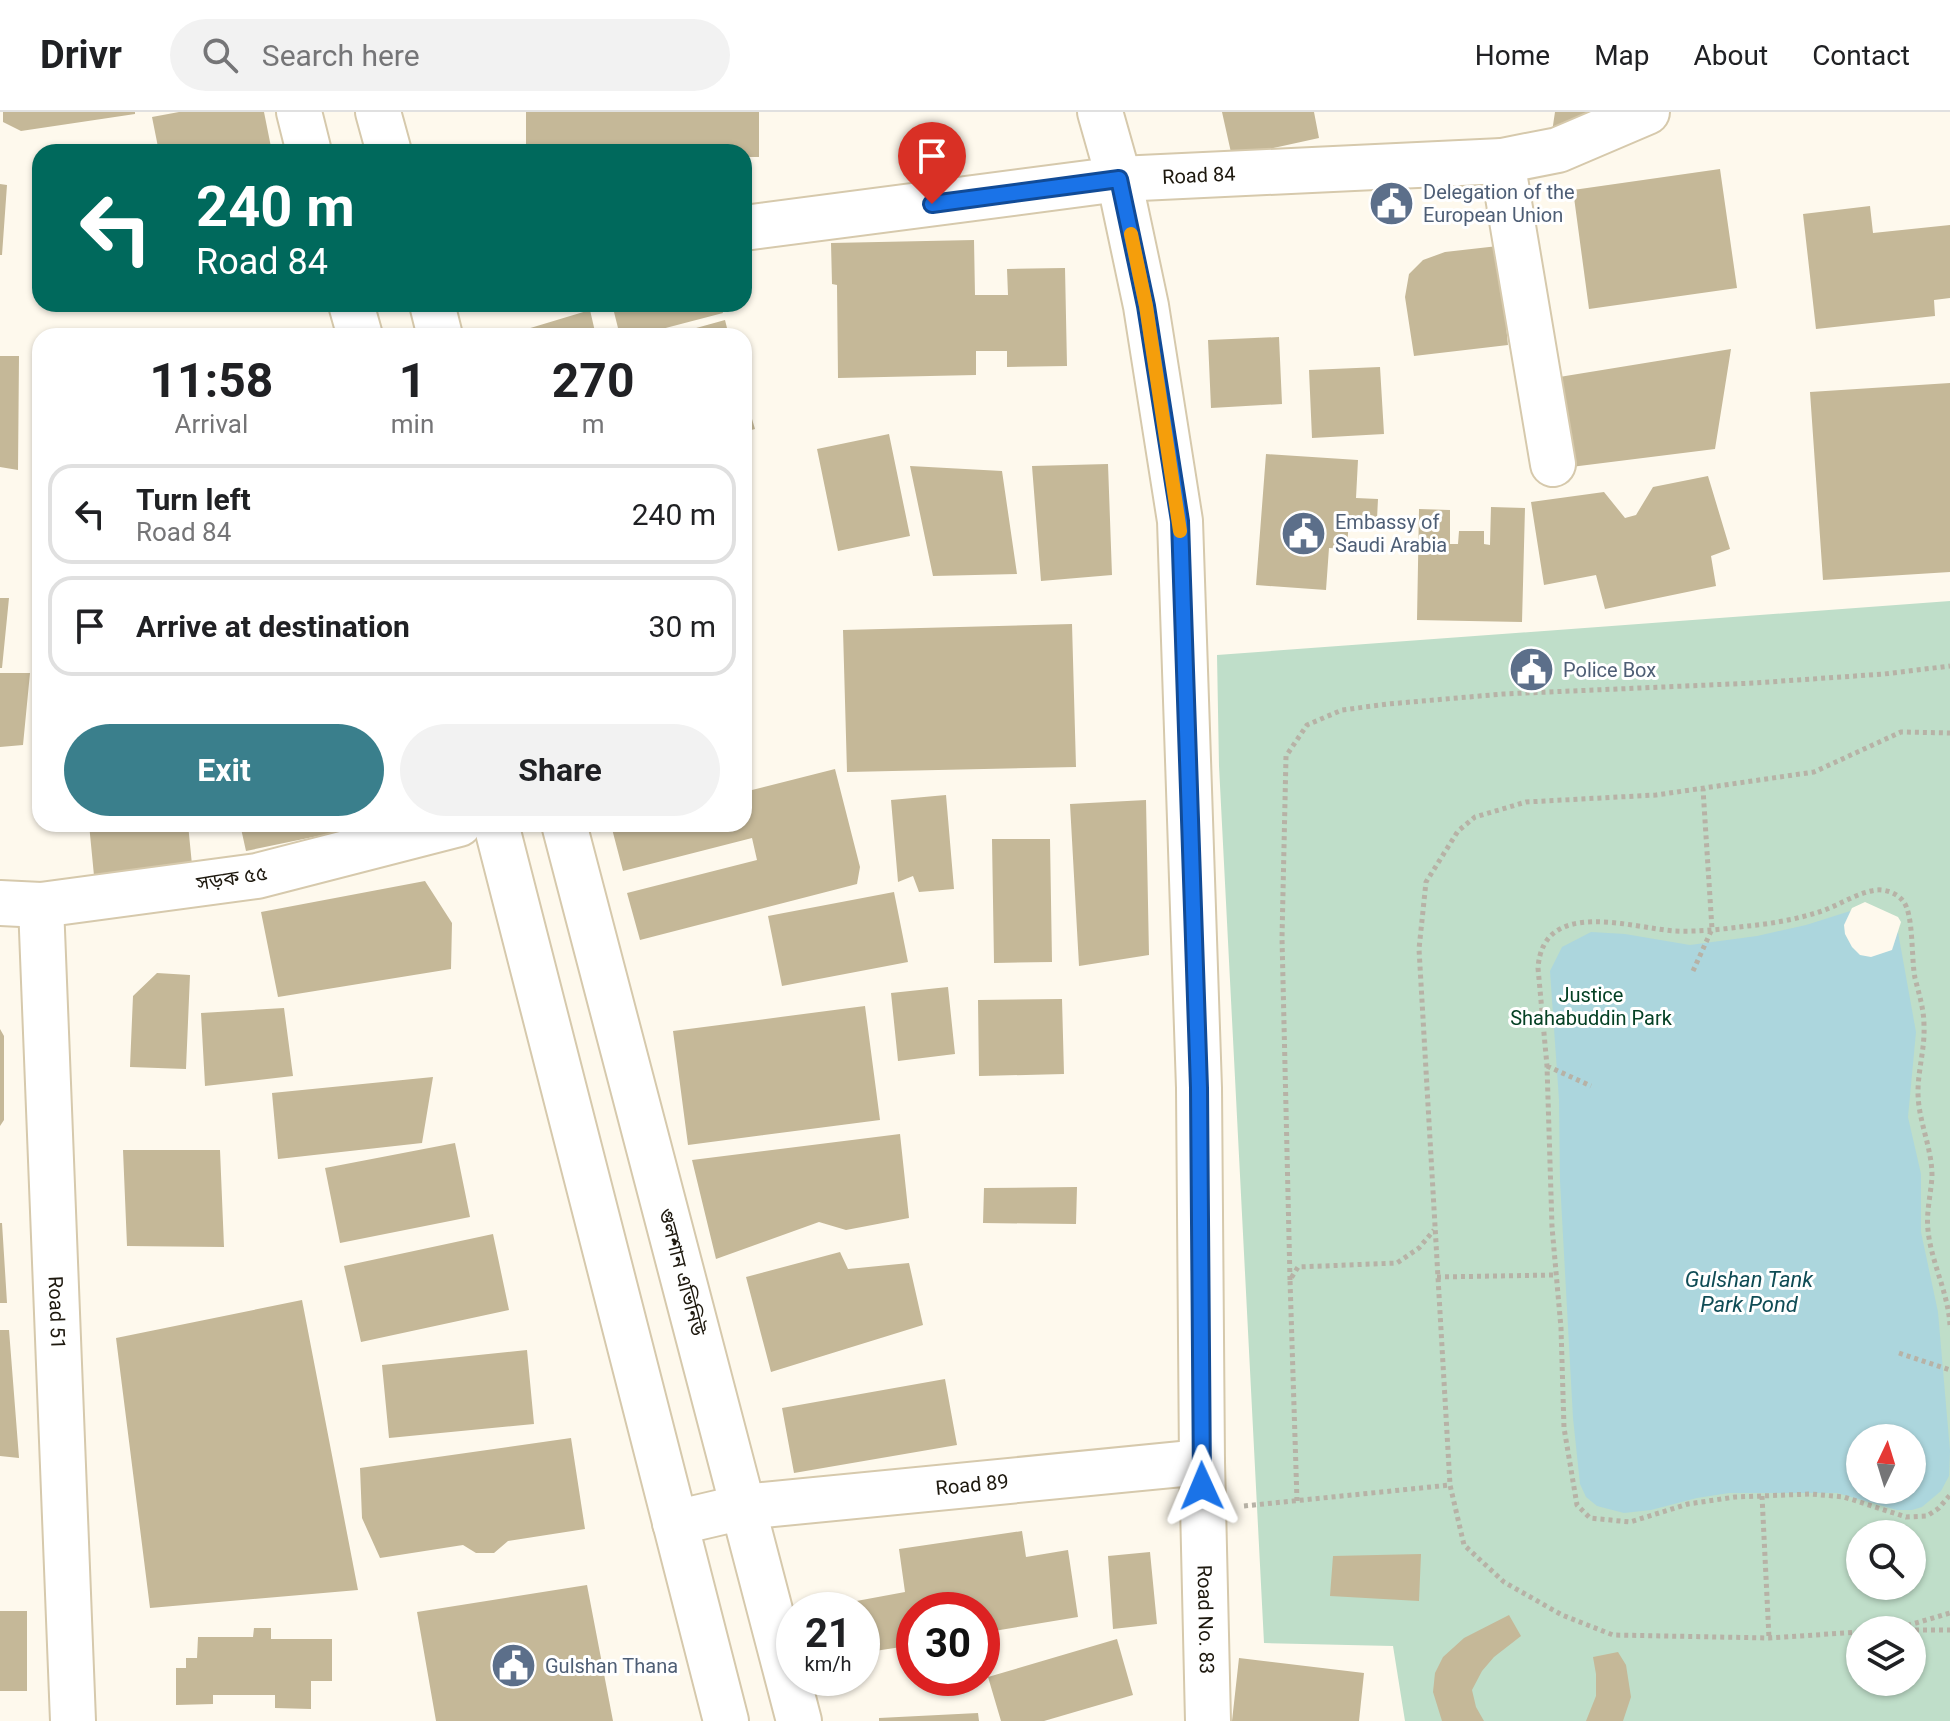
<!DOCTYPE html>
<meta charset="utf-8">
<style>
:root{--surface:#fff;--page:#f2f2f2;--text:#202124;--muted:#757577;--line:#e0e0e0;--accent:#3a7f8c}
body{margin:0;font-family:Roboto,"Noto Sans Bengali",sans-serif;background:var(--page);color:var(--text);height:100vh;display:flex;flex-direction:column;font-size:30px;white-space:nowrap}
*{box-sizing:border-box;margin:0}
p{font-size:26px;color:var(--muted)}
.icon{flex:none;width:44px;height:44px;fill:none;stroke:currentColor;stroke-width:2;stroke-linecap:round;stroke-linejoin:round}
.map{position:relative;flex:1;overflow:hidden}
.drawer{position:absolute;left:32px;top:216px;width:720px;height:504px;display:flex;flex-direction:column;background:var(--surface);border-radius:24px;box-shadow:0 2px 6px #0004}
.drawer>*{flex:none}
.top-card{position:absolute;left:32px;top:32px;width:720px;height:168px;border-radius:24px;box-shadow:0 2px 6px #0004;background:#00695c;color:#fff;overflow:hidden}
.needle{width:52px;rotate:4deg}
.controls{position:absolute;left:1846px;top:1312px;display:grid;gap:16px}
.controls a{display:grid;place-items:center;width:80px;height:80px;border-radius:50%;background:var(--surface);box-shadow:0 2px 6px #0004;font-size:40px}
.speed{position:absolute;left:776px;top:1480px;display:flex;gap:16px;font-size:40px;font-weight:700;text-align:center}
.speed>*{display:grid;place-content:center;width:104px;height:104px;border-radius:50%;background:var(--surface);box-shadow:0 2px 6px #0004;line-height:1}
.speed small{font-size:20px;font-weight:400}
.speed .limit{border:12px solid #d22;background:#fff;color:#111}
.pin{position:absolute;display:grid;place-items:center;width:68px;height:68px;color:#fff;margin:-82px -34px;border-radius:50% 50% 50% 0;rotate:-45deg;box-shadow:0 0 8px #0007}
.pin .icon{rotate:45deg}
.me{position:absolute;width:88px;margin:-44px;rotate:359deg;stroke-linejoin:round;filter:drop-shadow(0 0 6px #0008)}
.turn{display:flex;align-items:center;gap:28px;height:168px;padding:0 32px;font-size:36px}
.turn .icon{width:104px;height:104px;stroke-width:2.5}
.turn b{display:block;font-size:56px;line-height:68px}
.eta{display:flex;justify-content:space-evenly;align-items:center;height:136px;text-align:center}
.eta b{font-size:48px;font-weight:700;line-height:56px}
.primary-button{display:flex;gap:16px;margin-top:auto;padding:16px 32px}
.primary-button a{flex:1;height:92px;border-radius:48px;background:var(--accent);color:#fff;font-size:32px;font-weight:700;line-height:92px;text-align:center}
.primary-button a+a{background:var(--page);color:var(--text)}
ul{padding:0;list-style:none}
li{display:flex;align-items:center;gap:24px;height:100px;margin:0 16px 12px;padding:0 16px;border:4px solid var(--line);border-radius:24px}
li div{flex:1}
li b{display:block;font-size:30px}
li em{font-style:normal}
header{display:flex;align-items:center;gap:48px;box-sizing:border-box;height:112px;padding:0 40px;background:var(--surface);border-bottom:2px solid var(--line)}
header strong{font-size:38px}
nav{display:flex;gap:44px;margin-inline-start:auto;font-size:28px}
.search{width:560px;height:72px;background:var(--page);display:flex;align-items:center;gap:20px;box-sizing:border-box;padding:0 28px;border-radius:44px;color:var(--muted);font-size:30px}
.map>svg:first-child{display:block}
.green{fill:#bfdec9;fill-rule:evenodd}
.water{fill:#acd6dd;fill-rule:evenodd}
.pier{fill:#fef9ed}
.building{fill:#c5b898}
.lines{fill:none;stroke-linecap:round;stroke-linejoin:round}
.street-casing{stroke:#d6c9ac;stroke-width:48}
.secondary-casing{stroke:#d6c9ac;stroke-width:48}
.path{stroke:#b7b2a6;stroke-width:5;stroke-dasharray:4 4;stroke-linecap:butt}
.street{stroke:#fff;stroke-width:44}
.secondary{stroke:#fff;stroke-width:44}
.route-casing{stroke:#114b97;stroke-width:20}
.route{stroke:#1a73e8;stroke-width:14}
.slow{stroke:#f59e0b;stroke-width:14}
.labels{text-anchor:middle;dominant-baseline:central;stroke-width:6;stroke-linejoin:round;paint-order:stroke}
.street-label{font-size:20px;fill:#1d180e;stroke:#fff}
.service-label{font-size:20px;fill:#4e5e75;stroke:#fff;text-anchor:start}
.park-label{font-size:20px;fill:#054125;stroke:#fff}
.water-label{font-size:22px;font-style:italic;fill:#0f4c55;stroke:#fff}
</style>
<header>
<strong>Drivr</strong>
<div class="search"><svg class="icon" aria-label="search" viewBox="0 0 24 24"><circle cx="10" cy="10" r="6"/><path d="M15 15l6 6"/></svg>Search here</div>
<nav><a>Home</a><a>Map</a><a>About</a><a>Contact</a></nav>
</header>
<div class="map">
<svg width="1950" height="1609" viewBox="0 0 1950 1609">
<rect width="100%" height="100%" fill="#fef9ed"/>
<path class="green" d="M1950 489V1609H1405L1393 1534 1264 1531 1219 654 1217 543ZM1860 1326H1912V1378H1860ZM1860 1422H1912V1474H1860ZM1860 1518H1912V1570H1860Z"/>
<path class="water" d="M1866 794 1896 809 1916 920 1908 1005 1921 1062V1120L1938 1200 1950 1339 1949 1364 1941 1379 1922 1395 1912 1398H1897L1837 1381H1729L1697 1386 1651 1398 1624 1401 1597 1394 1586 1385 1580 1372 1573 1306 1560 1069 1559 988 1550 859 1562 835 1591 820 1625 822 1690 833 1757 824 1806 813ZM1860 1326H1912V1378H1860Z"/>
<path class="pier" d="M1865 790 1898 805 1901 810 1892 838 1871 845 1860 843 1852 835 1845 822 1844 813 1852 796Z"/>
<path class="building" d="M3 0H135V2L21 19 3 10Z
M179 0H264L272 40H159L152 5Z
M526 0H759V45H744V40H526Z
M1222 0H1314L1319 26 1232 45Z
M1555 0H1597L1552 20Z
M1720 57 1737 176 1589 197 1573 78Z
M0 72 7 73 2 143H0Z
M1870 94 1873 121 1950 113V186L1934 188 1935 204 1816 217 1803 102Z
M974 128 975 183H1008L1007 157 1065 156 1067 254 1007 255V239H976V263L838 266 837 173 832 172 831 131Z
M1498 134 1508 233 1414 244 1405 185 1409 162 1423 148 1445 140Z
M612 192H720L723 201 635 224H620Z
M590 198 596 224H507V223Z
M725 208 729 224H671V223Z
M1279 225 1282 292 1211 296 1208 228Z
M1731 237 1715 337 1571 355 1547 267Z
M0 244H19L18 358 0 355Z
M1380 255 1384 322 1312 326 1309 258Z
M1950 271V460L1823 468 1810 280Z
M744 280 755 317 744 320Z
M889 322 910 424 838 439 817 337Z
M1266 342 1358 348 1356 386 1378 387 1377 407 1349 406 1347 437 1329 436 1326 478 1256 473Z
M1108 352 1112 463 1041 469 1032 354Z
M910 354 1002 359 1017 462 933 464Z
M1708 364 1730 437 1711 444 1716 474 1605 497 1596 463 1544 473 1531 390 1604 380 1625 406 1636 403 1653 375Z
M1491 395 1525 396 1522 510 1417 508 1419 397 1450 398V432H1458L1459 419H1484V432L1490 433Z
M0 486H9L2 556H0Z
M1072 512 1076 655 847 660 843 518Z
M0 561H30L23 633 0 635Z
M835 657 860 755 857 772 640 828 627 781 757 748 752 726 623 759 611 713 744 712V680Z
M946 683 954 777 919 780 913 764 898 770 891 688Z
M1146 688 1149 843 1079 854 1070 692Z
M89 712H188L193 763 95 774Z
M240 712H371V713L246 739Z
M992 727H1050L1052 850 994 851Z
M425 769 452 811 451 857 278 885 261 800Z
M894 780 908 850 782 874 768 804Z
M157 861 190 863 186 957 130 955 133 884Z
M948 875 955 942 898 949 891 881Z
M1062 887 1064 962 979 964 978 888Z
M865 894 880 1008 688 1033 673 919Z
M284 896 293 964 205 974 201 901Z
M0 917 4 924V1008L0 1014Z
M433 965 422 1031 278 1047 272 981Z
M900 1022 909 1106 846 1118 819 1110 716 1147 692 1048Z
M455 1031 470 1105 340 1131 325 1056Z
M123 1038H220L224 1135 127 1134Z
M1077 1075 1076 1112 983 1111 984 1076Z
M0 1111H2L7 1191H0Z
M493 1122 509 1198 361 1230 344 1154Z
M840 1140 848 1157 909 1151 923 1213 771 1260 746 1165Z
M302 1188 358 1478 150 1496 116 1226Z
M0 1218H9L19 1346 0 1344Z
M527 1238 534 1312 389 1326 382 1253Z
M945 1267 957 1333 794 1361 782 1296Z
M571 1326 585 1417 508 1429 494 1441H476L463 1433 380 1446 362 1406 360 1356Z
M1022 1419 1026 1445 1068 1438 1078 1505 982 1521V1498H914V1533L862 1541V1498H852L851 1490 905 1480 899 1437Z
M1150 1440 1157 1512 1113 1517 1108 1444Z
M1421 1442 1419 1489 1330 1484 1333 1444Z
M587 1473 613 1609H436L417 1500Z
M0 1499H27V1579H0Z
M1509 1503 1521 1524 1494 1545 1482 1559 1472 1578 1476 1595 1484 1609H1442L1433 1580 1435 1561 1443 1545 1464 1526Z
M254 1516H271V1527H332V1569H311V1597L275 1596V1583H213V1592L176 1593V1556H186V1546H197L198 1525H253Z
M1117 1527 1133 1583 1044 1609H1001L988 1565Z
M1618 1540 1626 1553 1631 1585 1623 1609H1586L1596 1584V1562L1593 1545Z
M1239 1546 1364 1561 1359 1609H1232Z
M978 1601 979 1609H879V1606Z"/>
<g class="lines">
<defs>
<g id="street">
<path id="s1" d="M1100 0 1119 67 1146 194 1180 409 1199 976 1202 1350 1208 1609"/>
<path d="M1502 49 1553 352"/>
<path id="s2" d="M744 116 1119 67 1502 49 1558 38 1647 0"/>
<path d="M0 791 41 793 257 764 459 712"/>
<path id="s3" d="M41 793 73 1609"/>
<path id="s4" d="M675 1411 743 1395 1202 1350"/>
</g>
<path id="secondary" d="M299 0 309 40
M378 0 389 40
M351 192 360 224
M432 192 440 224
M496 712 726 1609
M564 712 799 1609"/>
</defs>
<use href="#street" class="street-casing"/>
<use href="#secondary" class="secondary-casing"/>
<path class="path" d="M1693 859 1712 817 1703 677
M1547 954 1591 974
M1437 1165 1555 1163
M1290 1168 1282 826 1286 644 1307 613 1342 598 1388 592 1503 582 1754 571 1884 562 1950 554
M1950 1213C1948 1180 1931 1150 1928 1118 1926 1100 1931 1082 1932 1064 1932 1035 1918 1009 1918 980 1918 958 1925 936 1924 914 1924 897 1919 882 1915 866 1911 847 1914 802 1903 789 1897 781 1885 777 1876 778 1856 781 1838 794 1819 800 1797 807 1771 812 1748 814 1724 817 1699 820 1675 819 1631 816 1543 785 1538 856L1547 954 1552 1115 1561 1216 1564 1316 1577 1393 1590 1406 1630 1410 1688 1392 1735 1385 1811 1382 1844 1385 1906 1405 1927 1404 1939 1396 1950 1383
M1899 1241 1950 1258
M1762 1384 1769 1526
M1297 1389 1290 1168 1298 1155 1397 1151 1419 1136 1434 1118
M1244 1394 1450 1373
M1892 1518 1950 1501
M1907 1518H1950
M1860 1520 1769 1526 1613 1523 1562 1503 1504 1470 1464 1433 1450 1373 1419 837 1426 770 1458 719 1475 705 1526 690 1656 683 1814 660 1901 620 1950 621"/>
<use href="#street" class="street"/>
<use href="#secondary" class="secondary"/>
</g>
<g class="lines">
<defs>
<path id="route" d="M932 92 1119 67 1146 194 1180 409 1199 976 1202 1374"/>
</defs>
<use href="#route" class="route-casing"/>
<use href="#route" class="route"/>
<path class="slow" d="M1131 122 1146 194 1180 419"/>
</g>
<defs>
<symbol id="civic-disc" viewBox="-11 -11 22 22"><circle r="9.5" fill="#5c6f8a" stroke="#fff"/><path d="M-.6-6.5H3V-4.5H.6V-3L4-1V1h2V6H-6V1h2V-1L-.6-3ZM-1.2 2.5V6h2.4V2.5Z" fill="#fff"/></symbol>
</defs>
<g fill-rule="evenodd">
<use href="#civic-disc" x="1366" y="66" width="51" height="51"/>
<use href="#civic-disc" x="1278" y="396" width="51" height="51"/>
<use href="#civic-disc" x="1506" y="532" width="51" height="51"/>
<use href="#civic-disc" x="488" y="1528" width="51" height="51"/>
</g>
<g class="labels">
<g class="street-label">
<text stroke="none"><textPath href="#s2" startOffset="458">Road 84</textPath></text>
<text transform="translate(232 766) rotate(-9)">সড়ক ৫৫</text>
<text transform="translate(682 1160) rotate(75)">গুলশান এভিনিউ</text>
<text stroke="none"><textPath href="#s3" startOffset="408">Road 51</textPath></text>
<text stroke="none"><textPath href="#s4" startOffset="300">Road 89</textPath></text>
<text stroke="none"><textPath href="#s1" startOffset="1516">Road No. 83</textPath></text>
</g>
<g class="service-label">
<text x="1423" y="80">Delegation of the<tspan x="1423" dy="23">European Union</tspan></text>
<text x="1335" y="410">Embassy of<tspan x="1335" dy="23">Saudi Arabia</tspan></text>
<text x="1563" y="558">Police Box</text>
<text x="545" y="1554">Gulshan Thana</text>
</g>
<g class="park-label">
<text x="1591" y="883">Justice<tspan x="1591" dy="23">Shahabuddin Park</tspan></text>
</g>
<g class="water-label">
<text x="1749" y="1167">Gulshan Tank<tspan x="1749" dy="25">Park Pond</tspan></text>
</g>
</g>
</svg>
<div class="controls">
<a><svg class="needle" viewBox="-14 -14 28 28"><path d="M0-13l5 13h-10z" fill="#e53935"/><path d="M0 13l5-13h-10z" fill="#757577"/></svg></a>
<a><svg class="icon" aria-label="search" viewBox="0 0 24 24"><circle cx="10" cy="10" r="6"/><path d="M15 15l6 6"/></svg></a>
<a><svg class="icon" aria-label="layers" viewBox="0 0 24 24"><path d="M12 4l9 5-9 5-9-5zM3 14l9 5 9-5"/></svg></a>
</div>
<div class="speed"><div>21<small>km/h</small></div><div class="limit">30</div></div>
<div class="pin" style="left:932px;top:92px;background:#d93025"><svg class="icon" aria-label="arrive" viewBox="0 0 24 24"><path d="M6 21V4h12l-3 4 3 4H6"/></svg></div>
<svg class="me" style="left:1202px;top:1374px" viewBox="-20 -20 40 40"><path d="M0-17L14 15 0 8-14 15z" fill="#1a73e8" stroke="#fff" stroke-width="4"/></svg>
<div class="top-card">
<div class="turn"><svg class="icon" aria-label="left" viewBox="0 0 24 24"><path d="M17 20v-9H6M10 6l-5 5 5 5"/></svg><div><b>240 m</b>Road 84</div></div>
</div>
<section class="drawer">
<div class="eta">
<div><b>11:58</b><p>Arrival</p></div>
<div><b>1</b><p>min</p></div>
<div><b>270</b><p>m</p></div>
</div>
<ul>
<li><svg class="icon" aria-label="left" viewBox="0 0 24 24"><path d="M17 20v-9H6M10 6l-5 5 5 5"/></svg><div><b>Turn left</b><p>Road 84</p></div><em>240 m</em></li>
<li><svg class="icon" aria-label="arrive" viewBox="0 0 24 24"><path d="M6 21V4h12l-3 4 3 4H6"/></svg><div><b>Arrive at destination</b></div><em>30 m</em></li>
</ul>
<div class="primary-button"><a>Exit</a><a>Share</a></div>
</section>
</div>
